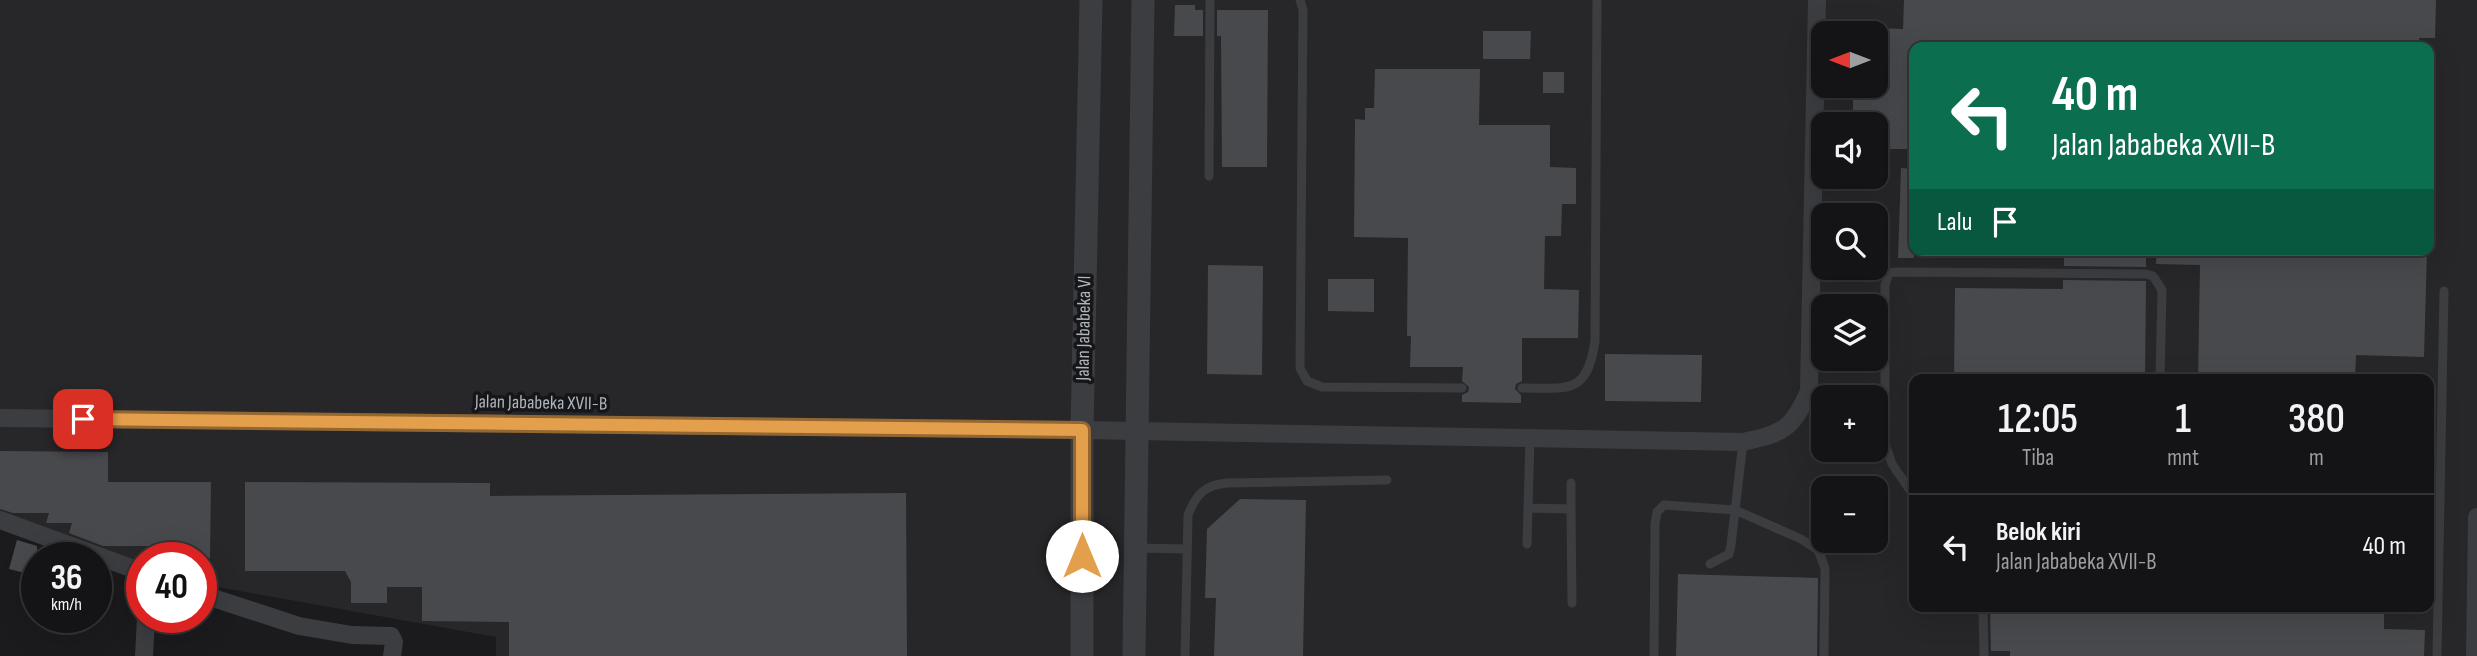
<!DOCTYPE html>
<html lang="id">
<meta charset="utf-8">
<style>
:root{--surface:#141416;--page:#1d1d1f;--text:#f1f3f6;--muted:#9d9ea1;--line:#333335}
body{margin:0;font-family:"Sofia Sans Condensed",sans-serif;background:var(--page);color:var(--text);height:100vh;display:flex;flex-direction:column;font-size:26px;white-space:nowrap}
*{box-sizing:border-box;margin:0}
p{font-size:23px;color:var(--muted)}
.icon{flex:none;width:38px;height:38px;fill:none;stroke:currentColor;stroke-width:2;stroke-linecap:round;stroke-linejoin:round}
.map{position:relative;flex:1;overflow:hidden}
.sheet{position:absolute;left:1909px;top:374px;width:525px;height:238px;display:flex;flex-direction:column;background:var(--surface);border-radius:14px;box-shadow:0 7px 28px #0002,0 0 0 2px var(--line)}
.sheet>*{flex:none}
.guide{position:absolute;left:1909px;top:42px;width:525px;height:214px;border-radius:14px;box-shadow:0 7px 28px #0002,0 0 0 2px var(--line);background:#0b6e4f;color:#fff;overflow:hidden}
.needle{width:46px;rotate:270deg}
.controls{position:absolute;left:1811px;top:21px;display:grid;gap:14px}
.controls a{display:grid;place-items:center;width:77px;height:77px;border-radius:14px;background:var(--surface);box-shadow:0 7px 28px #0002,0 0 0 2px var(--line);font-size:35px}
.speed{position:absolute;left:21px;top:542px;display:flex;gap:14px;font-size:35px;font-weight:700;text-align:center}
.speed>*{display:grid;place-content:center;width:91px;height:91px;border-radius:50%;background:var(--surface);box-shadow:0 7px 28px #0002,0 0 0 2px var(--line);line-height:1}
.speed small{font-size:18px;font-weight:400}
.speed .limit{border:10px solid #d22;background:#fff;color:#111}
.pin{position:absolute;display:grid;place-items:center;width:60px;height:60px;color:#fff;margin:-30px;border-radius:14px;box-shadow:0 4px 10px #0006}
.me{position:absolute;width:77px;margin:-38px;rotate:0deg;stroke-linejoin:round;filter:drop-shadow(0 0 5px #0008)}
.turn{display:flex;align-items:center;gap:24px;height:147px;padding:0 28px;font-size:32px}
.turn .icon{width:91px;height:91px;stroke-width:2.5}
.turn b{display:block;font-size:49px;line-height:60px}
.then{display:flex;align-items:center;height:66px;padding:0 28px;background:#0003;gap:14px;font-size:26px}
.eta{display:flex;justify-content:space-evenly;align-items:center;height:119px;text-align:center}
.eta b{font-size:42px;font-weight:600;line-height:49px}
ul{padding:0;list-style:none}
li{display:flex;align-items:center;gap:21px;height:105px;padding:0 28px;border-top:2px solid var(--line)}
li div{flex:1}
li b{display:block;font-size:26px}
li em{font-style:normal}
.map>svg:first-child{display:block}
.built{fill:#27272a;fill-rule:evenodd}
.building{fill:#48494d}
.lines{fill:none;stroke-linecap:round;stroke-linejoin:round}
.service{stroke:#3c3d41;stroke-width:9}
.minor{stroke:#3c3d41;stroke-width:18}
.tertiary{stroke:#3c3d41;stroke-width:23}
.route-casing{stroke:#946731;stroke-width:18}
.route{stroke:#e49f4c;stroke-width:12}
.labels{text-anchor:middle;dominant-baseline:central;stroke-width:7;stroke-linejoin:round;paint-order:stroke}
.street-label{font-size:19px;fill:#aeb4bb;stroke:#161618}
</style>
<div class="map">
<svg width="2477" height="656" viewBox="0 0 2477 656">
<rect width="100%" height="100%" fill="#1b1b1d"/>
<path class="built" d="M0 0H2477V656H496V637L201 584V558H142V564L0 512ZM1824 33H1876V86H1824ZM1914 47H2429V250H1914ZM1824 124H1876V177H1824ZM1824 215H1876V268H1824ZM1824 306H1876V359H1824ZM1914 380H2429V607H1914ZM1824 397H1876V450H1824ZM1824 488H1876V541H1824Z"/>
<path class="building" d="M1904 0H2436L2435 38H2419V47H1914V98L1909 97 1907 149H1878L1879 134H1876V124H1862V114H1853V96L1873 97V86H1876V28L1903 29Z
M1175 5H1195V10H1203V36H1174Z
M1217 10H1268L1267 167H1222L1221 36H1217Z
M1483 31H1531L1530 59H1483Z
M1375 69H1480L1479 125H1550V167L1576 168V204H1562L1561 236H1545L1544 289 1579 290 1578 338H1522V381L1516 384 1515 389 1521 395V403L1462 402V395L1468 392 1469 387 1462 381 1463 367H1410L1411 336H1407L1408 238 1354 237 1355 119 1365 120V108H1374Z
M1543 72H1564V93H1543Z
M1901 168 1914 169V258H1898Z
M2064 250H2146V267L2064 266Z
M2157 250H2427L2424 357 2356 355 2355 380H2198L2200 265 2156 264Z
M1208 265 1263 266 1262 375 1207 374Z
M1328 279H1374V312L1328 311Z
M2063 280 2146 281 2145 380H1954L1955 288 2063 289Z
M1605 354 1702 355 1701 402 1605 401Z
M0 451 108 452V482H211L210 558H194V546H103L69 533 72 523H46L49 513H13L0 509Z
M245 482 490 483V496L906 493 907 656H509V622L422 621V587H387V603H351V582L345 571H245Z
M1240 499 1306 500 1303 656H1214L1216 598H1205L1207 529Z
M17 540 37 546V576L9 569Z
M1678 574 1818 578 1817 656H1676Z
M1990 607 2384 608V629L2425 630 2424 656H2010V651H1991Z"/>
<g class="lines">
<path class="service" d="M1300 0 1303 10 1300 368 1307 381 1322 387 1462 388
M1209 176 1210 0
M1522 388C1569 388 1587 395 1595 341L1597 0
M1571 483V509
M1914 496 1892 464 1885 444V285L1889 273 1896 272 2146 274 2153 276 2162 290 2160 380
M1528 508 1571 509 1572 603
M1527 544 1530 439
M1137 548 1186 549
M1710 564 1729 554 1731 545 1743 442
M1983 607 1984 656
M1185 656 1188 515C1196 495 1204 485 1227 483L1387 480
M1654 656 1655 524 1657 512 1664 505 1735 510 1801 539 1818 550 1825 568 1824 656
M2437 656 2444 291"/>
<path class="minor" d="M0 418 1082 430 1743 442C1783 433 1792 430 1809 391L1817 0
M0 520 142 572
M201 594 299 626 352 635 391 636 394 642 392 656
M144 656 146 618
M2475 656 2477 517"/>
<path class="tertiary" d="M1082 656V430L1091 0
M1134 656 1143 0"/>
</g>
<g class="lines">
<defs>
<path id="route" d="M83 419 1082 430V556"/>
</defs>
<use href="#route" class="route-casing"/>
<use href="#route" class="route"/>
</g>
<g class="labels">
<g class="street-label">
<text transform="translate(1084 328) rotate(-89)">Jalan Jababeka VI</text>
<text transform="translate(541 403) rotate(1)">Jalan Jababeka XVII-B</text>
</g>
</g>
</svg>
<div class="controls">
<a><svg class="needle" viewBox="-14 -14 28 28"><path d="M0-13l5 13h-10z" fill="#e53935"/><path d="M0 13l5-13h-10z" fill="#9d9ea1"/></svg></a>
<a><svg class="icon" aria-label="sound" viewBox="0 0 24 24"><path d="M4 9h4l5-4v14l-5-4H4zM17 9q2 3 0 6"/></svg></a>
<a><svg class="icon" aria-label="search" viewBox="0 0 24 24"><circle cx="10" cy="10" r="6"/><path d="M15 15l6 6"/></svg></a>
<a><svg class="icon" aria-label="layers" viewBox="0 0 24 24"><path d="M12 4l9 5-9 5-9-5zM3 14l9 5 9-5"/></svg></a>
<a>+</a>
<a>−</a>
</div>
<div class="speed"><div>36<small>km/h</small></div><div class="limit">40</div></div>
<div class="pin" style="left:83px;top:419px;background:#d93025"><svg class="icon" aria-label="arrive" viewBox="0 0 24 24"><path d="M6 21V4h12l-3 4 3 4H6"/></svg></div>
<svg class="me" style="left:1082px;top:556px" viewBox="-20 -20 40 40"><circle r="19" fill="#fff"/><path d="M0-13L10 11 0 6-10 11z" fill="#e49f4c"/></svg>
<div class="guide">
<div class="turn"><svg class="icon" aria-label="left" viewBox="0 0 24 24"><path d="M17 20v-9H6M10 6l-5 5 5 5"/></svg><div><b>40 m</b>Jalan Jababeka XVII-B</div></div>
<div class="then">Lalu<svg class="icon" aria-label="arrive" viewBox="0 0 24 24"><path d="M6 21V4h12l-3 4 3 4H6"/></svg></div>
</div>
<section class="sheet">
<div class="eta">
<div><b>12:05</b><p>Tiba</p></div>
<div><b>1</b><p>mnt</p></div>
<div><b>380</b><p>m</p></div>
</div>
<ul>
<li><svg class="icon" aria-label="left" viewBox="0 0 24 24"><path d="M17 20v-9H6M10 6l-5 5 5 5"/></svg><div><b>Belok kiri</b><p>Jalan Jababeka XVII-B</p></div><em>40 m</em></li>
</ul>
</section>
</div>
